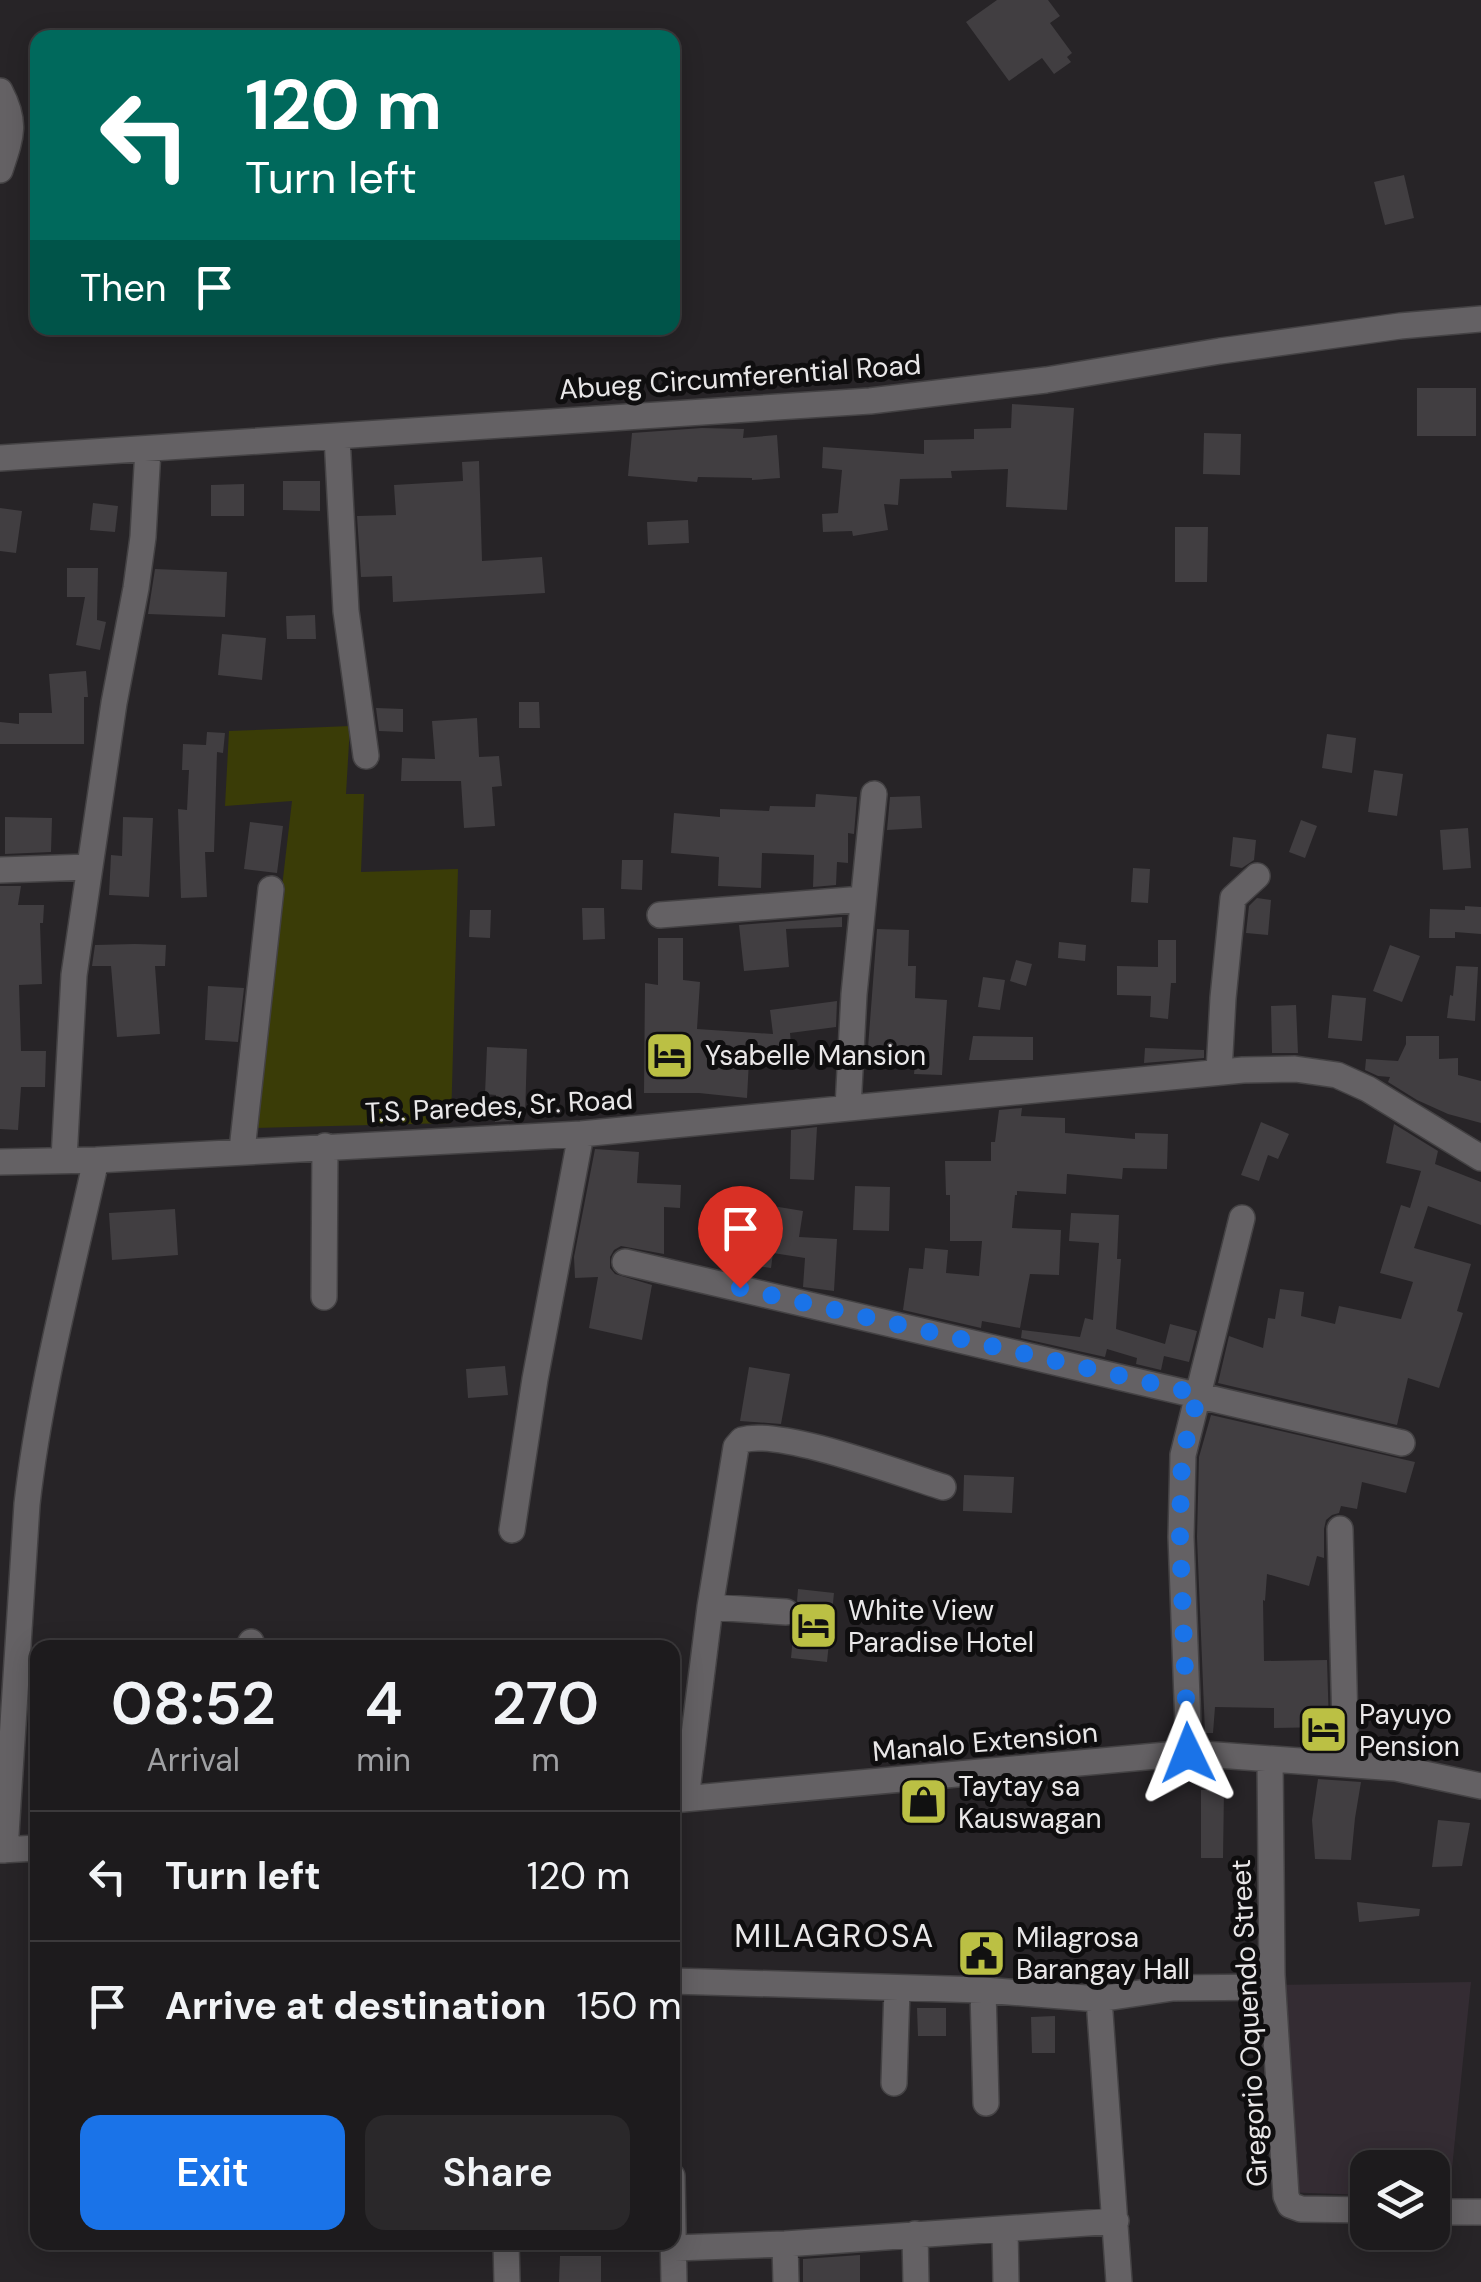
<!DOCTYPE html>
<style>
:root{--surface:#1d1b1d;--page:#2a282a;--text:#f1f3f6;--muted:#a0a1a4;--line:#3b393b;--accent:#1a73e8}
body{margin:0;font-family:"DM Sans",sans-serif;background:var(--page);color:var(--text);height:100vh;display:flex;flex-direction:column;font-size:38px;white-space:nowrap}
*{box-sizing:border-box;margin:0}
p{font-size:32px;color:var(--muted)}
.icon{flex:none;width:55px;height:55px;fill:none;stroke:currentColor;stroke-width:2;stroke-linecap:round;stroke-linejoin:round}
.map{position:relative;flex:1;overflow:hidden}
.sheet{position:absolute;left:30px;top:1640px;width:650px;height:610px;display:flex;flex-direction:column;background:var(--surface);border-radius:20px;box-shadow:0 5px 25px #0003,0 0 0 2px var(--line)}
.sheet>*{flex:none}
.banner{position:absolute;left:30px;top:30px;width:650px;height:305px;border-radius:20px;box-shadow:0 5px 25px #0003,0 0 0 2px var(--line);background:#00695c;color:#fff;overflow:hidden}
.controls{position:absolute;left:1350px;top:2150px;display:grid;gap:20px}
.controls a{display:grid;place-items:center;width:100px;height:100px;border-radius:20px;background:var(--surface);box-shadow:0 5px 25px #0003,0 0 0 2px var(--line);font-size:50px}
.pin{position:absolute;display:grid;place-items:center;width:85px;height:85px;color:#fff;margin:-102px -42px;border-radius:50% 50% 50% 0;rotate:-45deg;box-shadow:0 0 10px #0007}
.pin .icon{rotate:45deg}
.me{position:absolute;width:110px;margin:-55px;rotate:358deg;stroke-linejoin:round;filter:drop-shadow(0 0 8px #0008)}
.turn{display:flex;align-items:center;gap:35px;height:210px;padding:0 50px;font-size:45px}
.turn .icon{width:130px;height:130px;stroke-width:2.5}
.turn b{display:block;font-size:70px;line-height:85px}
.then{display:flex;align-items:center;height:95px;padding:0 50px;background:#0003;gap:20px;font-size:38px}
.eta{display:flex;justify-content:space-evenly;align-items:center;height:170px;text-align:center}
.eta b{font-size:60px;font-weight:600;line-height:70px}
.primary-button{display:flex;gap:20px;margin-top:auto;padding:20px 50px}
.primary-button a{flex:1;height:115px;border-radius:20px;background:var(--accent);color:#fff;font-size:40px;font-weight:600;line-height:115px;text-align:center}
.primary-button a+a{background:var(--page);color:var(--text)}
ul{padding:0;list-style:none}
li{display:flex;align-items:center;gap:30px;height:130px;padding:0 50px;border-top:2px solid var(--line)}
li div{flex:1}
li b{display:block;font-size:38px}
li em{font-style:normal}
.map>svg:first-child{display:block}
.built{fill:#342c33}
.green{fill:#3a3c07}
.building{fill:#413e41}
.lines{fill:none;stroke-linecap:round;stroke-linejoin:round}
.minor-casing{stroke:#444244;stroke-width:28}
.minor{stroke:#646164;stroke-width:25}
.route{stroke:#1a73e8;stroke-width:18;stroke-dasharray:0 32.4}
.labels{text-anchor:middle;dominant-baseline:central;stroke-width:10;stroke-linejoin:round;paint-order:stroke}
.street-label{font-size:28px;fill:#e9e7e8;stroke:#0f0e0f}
.poi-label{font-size:28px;fill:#e9e7e8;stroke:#0f0e0f;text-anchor:start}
.quarter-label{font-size:32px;letter-spacing:2.5px;fill:#e9e7e8;stroke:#0f0e0f}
</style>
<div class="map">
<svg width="1481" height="2282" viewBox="0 0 1481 2282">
<rect width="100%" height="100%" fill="#272427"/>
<path class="built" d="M1471 1982 1449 2198 1433 2197 1432 2168H1368L1367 2195 1280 2192 1273 1985Z"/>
<path class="green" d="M350 726 346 794H364L361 872 458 869 451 1123 254 1128 292 801 225 806 229 731Z"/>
<path class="building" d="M997 0H1048L1060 16 1050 23 1072 53 1067 57 1071 62 1054 74 1042 58 1009 81 966 22Z
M1404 175 1414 218 1385 225 1374 182Z
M1417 388H1476V436H1417Z
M1012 404 1074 408 1067 510 1006 507 1008 469 951 471 952 478 900 479 898 505 884 504 888 530 853 536 852 531 823 532 822 514 838 513 842 470 822 468 823 447 924 454V440L974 439V429L1011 428Z
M702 428 744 429 743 438 777 435 780 478 752 480V478L698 477 697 482 628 476 632 433Z
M1204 433 1241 434 1240 475 1203 474Z
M479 461 482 561 542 557 545 593 393 602 392 576 361 577 357 516 396 515 394 485 463 481 462 462Z
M283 481H320V511L283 510Z
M244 484V516H211V485Z
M93 503 118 506 115 532 90 530Z
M0 508 22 511 16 553 0 551Z
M688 520 689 543 648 545 647 522Z
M1175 527H1208L1207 582H1175Z
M67 568H98L97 620 106 622 100 650 76 645 85 597H67Z
M155 569 227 572 225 617 148 614Z
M315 615 316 639H287L286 616Z
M222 634 266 638 262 680 218 675Z
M86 671 88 697H84V744H0V722L19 724V713H52L49 674Z
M519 702H539L540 728H519Z
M376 708 403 709V732L379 731Z
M477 718 479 757 499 756 502 786 492 787 495 826 464 828 461 781H401L402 758 435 759 432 721Z
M207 732 225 733 223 753 217 752 214 852H205L207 897 181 898 178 809 187 810 189 770H182L183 744 206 745Z
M1327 734 1356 738 1352 773 1322 768Z
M1374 770 1403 774 1397 816 1368 812Z
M816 794 857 797 854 834 848 833V863L837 862 836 885 813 887 814 855 762 853 761 888 718 886 719 857 671 853 674 813 720 817V809L769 811 770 806 815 807Z
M920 796 922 828 887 830 890 797Z
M5 817 52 818 51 852 5 854Z
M123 817 153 818 149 897 109 895 111 855 122 856Z
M1301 820 1317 826 1305 858 1289 852Z
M250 822 283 826 277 873 244 869Z
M1468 828 1471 868 1443 870 1440 830Z
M1233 837 1256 840 1254 860 1242 868 1230 866Z
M622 860H643L642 890 621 889Z
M1133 868 1150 869 1148 903 1131 902Z
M0 886H21L18 905H44L43 923H40L42 984 19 985 21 1051H46L45 1087H21L18 1130 0 1129Z
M1257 898 1271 900 1268 935 1246 933 1249 906Z
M1465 906 1481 907V934L1455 932V938H1429L1430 909 1465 910Z
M582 908H604L605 939 583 940Z
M470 910H491L490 938 469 937Z
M842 917V927L786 929 789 967 744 971 739 925Z
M877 929 909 930 908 966H916L915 998 947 1000 942 1075 914 1074 915 1064 867 1061Z
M658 938H683V980L700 982 697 1029 773 1034 770 1010 837 1001 836 1027 790 1033 792 1056 749 1060 747 1098 699 1093H644L645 983 658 985Z
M1158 940H1176V983H1171L1168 1019 1150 1017 1151 996 1117 995V966L1158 967Z
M1059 942 1086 945 1085 961 1058 958Z
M135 944 166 945 165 966H155L160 1034 117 1037 111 966H92L95 945Z
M1390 945 1420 956 1402 1002 1373 991Z
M1016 960 1032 964 1026 986 1010 981Z
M1456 966 1478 967 1475 1021 1447 1018 1450 995 1453 996Z
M983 977 1005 980 1000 1010 978 1007Z
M208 986 244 988 238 1042 205 1040Z
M1332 995 1366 998 1362 1041 1328 1038Z
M1296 1005 1298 1053H1272L1271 1006Z
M973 1036 1033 1037V1060H969Z
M1406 1036H1439V1059L1458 1058V1075L1481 1081V1123L1448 1114 1417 1100 1388 1082 1390 1077 1378 1076 1365 1070 1366 1059 1398 1061 1406 1044Z
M487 1047 527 1049 525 1118H512V1121L495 1122 496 1095 485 1094Z
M1145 1048 1204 1050V1058L1144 1063Z
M1022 1108 1021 1116 1065 1118V1133L1135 1139V1133L1168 1134 1167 1169 1123 1168 1122 1179 1067 1174 1066 1194 1017 1191V1195H1015L1012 1228 1061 1230 1059 1275 1030 1274 1020 1328 982 1321 981 1328 903 1310 909 1268 923 1269 925 1248 948 1250 946 1273 979 1276 982 1241H950V1195H946L945 1161H991V1142H995L999 1110Z
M1261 1122 1289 1134 1278 1159 1268 1155 1259 1181 1241 1175Z
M1394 1124 1438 1151 1435 1164 1481 1182V1225L1428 1206 1414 1248 1471 1264 1457 1311 1463 1313 1439 1388 1408 1378 1397 1425 1218 1383 1229 1336 1263 1348 1268 1318 1275 1319 1280 1289 1304 1292 1301 1316 1335 1324 1339 1306 1401 1319 1413 1282 1380 1273 1401 1205 1410 1208 1421 1171 1386 1163Z
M817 1127 814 1180 790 1179 791 1130Z
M595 1149 639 1152 637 1183 681 1185 680 1208 664 1207V1254L621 1246 614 1250 610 1257V1268L615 1274 652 1285 642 1340 589 1328 598 1277 575 1278 574 1257Z
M855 1186 890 1187 889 1231 853 1230Z
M723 1198 803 1211 799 1237 837 1239 834 1291 803 1287 805 1258 773 1253 771 1268 715 1260Z
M175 1209 178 1255 112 1260 109 1213Z
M1071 1213 1119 1215 1117 1259H1121L1116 1329 1165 1344 1170 1324 1197 1331 1189 1362 1164 1356 1161 1370 1136 1364 1137 1358 1107 1349 1105 1357 1021 1338 1022 1330 1080 1337 1085 1318 1093 1320 1099 1243 1069 1241Z
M505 1366 508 1395 468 1398 466 1369Z
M749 1367 790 1374 781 1424 740 1421Z
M1211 1415 1415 1462 1406 1493 1362 1482 1357 1509 1341 1506 1339 1513 1332 1515 1326 1520 1324 1529V1558L1317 1556 1309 1586 1267 1574 1265 1601 1263 1600 1264 1661 1327 1660 1329 1727 1274 1728V1708L1215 1707 1213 1733H1205L1197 1537 1199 1457Z
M964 1475 1014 1477 1012 1513 963 1511Z
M798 1589 834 1593 827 1662 791 1658 794 1626 802 1614 801 1606 797 1601Z
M1318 1779 1361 1782 1355 1818 1351 1860 1315 1859 1312 1820Z
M1201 1790H1224L1223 1858H1201Z
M1438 1820 1470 1823 1462 1866 1432 1867Z
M1357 1902 1420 1909 1419 1916 1359 1922Z
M917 2008H946V2036H918Z
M1055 2016V2053H1032L1031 2017Z
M860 2255V2282H803V2259Z
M560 2256H601V2282H559Z"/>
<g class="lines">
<defs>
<path id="minor" d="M0 91C17 123 11 137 0 170
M337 436 346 611 366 756
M0 458 870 401 1046 380 1220 351 1400 326 1481 319
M0 870 89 867
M660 915 863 899
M1219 1072 1223 998 1233 898 1257 876
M848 1108 854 994 874 794
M242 1150 271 889
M64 1159 74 975 114 703 136 588 143 537 148 449
M0 1162 96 1160 581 1134 1243 1070 1295 1069 1337 1075 1368 1089 1481 1158
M625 1262 1402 1443
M324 1297 325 1146
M1340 1529 1346 1764
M512 1530 535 1379 581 1134
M710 1607 786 1612
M248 1648 251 1642
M1189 1753 1181 1537 1183 1455 1242 1218
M1270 1759 1272 1975 1286 2196 1290 2205 1301 2209 1368 2210
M686 1799 710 1607 736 1447 742 1440C780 1428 901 1474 943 1487
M672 1800 1189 1753 1396 1768 1481 1786
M0 1850 38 1848
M5 1850 27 1504C40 1388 71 1274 96 1160
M672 1981 983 1990 1099 1999 1173 1988 1272 1987
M983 1990 986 2103
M1099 1999 1119 2282
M894 2083 897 1989
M672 2176 674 2282
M1432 2212H1481
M1005 2230 1006 2282
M915 2234 916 2282
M506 2242 507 2282
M785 2244 786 2282
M675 2248 785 2244 1116 2221"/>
</defs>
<use href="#minor" class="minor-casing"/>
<use href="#minor" class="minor"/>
</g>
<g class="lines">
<path class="route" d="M740 1288 1199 1394 1188 1430 1181 1475 1180 1537 1188 1753"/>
</g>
<defs>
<symbol id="hotel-square" viewBox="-11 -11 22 22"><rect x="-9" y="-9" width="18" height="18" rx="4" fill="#bbc044" stroke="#0f0e0f"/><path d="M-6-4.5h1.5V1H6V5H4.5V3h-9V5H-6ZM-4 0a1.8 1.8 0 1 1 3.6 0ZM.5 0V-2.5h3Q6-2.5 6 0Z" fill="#111"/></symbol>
<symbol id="shop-square" viewBox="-11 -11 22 22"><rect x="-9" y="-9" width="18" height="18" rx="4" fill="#bbc044" stroke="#0f0e0f"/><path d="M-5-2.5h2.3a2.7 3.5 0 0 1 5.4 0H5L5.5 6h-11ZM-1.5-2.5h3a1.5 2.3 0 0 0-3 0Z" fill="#111"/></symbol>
<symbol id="civic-square" viewBox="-11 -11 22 22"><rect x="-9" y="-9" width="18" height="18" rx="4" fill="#bbc044" stroke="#0f0e0f"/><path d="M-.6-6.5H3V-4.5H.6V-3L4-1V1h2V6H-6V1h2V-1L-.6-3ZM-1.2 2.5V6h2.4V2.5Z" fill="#111"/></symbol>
</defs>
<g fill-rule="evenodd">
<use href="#hotel-square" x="642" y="1028" width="55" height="55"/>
<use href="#hotel-square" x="786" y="1598" width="55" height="55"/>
<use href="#hotel-square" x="1296" y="1702" width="55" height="55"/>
<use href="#shop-square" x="896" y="1774" width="55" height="55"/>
<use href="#civic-square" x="954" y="1926" width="55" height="55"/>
</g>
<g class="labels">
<g class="street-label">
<text transform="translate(740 377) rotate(-4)">Abueg Circumferential Road</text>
<text transform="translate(499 1106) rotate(-3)">T.S. Paredes, Sr. Road</text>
<text transform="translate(985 1742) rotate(-5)">Manalo Extension</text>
<text transform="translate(1249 2023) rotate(-93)">Gregorio Oquendo Street</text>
</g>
<g class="poi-label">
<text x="705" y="1055">Ysabelle Mansion</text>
<text x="848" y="1610">White View<tspan x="848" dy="32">Paradise Hotel</tspan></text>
<text x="1359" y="1714">Payuyo<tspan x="1359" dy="32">Pension</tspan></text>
<text x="958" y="1786">Taytay sa<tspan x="958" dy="32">Kauswagan</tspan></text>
<text x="1016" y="1937">Milagrosa<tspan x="1016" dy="32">Barangay Hall</tspan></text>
</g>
<g class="quarter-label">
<text x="835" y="1936">MILAGROSA</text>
</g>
</g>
</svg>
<div class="controls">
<a><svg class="icon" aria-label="layers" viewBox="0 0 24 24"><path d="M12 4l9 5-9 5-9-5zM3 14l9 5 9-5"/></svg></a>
</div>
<div class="pin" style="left:740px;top:1288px;background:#d93025"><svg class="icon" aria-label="arrive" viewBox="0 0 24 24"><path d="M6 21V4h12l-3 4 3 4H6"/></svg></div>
<svg class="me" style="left:1188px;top:1753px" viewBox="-20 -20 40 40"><path d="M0-17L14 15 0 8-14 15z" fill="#1a73e8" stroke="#fff" stroke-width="4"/></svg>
<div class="banner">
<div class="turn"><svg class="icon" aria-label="left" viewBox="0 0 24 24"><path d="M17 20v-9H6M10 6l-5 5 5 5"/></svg><div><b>120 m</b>Turn left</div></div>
<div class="then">Then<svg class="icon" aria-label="arrive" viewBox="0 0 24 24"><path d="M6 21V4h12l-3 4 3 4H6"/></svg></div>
</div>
<section class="sheet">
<div class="eta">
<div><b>08:52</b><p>Arrival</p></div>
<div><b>4</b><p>min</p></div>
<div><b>270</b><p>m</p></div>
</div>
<ul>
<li><svg class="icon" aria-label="left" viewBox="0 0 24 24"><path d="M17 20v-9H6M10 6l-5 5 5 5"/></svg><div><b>Turn left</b></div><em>120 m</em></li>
<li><svg class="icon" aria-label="arrive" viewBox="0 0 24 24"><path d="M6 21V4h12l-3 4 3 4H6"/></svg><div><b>Arrive at destination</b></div><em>150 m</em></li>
</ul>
<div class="primary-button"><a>Exit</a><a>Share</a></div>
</section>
</div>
